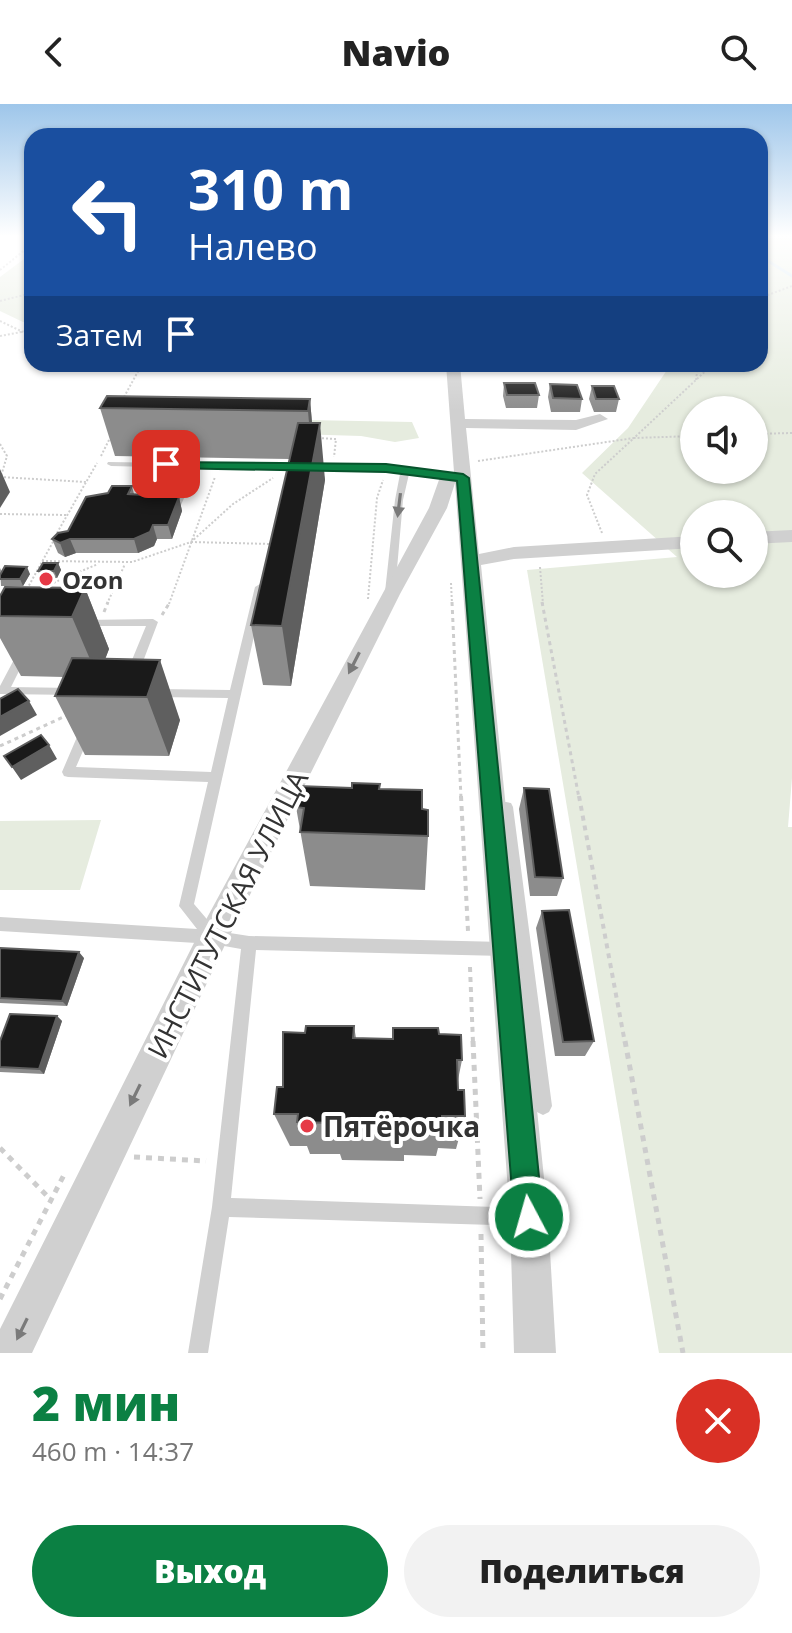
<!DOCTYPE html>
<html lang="ru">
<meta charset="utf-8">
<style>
:root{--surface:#fff;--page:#f2f2f2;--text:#222;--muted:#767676;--accent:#0b8043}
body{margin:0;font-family:"Open Sans",sans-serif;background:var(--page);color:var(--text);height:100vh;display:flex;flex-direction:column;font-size:30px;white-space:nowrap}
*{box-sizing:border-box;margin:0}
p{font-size:26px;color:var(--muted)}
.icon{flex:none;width:44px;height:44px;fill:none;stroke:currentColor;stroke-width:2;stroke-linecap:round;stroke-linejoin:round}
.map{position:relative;height:1249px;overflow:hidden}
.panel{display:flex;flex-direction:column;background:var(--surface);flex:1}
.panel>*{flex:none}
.hud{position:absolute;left:24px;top:24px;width:744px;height:244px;border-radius:24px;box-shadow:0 2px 6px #0004;background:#1a4fa0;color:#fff;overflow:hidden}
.tools{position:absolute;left:680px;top:292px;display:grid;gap:16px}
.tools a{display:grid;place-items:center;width:88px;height:88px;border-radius:50%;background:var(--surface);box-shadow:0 2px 6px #0004;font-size:40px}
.pin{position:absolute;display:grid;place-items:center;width:68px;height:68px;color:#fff;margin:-34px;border-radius:16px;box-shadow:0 4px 12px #0006}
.me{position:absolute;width:88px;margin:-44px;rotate:354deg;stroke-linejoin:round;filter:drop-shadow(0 0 6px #0008)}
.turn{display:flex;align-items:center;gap:28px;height:168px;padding:0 32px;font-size:36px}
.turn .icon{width:104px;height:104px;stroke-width:2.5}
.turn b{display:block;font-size:56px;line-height:68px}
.then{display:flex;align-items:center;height:76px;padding:0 32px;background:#0003;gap:16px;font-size:30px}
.round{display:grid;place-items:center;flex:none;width:84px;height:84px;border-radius:42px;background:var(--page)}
.overview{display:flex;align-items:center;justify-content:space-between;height:136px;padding:0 32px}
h1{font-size:48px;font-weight:800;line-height:60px;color:var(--accent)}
.cta{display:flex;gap:16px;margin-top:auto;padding:16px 32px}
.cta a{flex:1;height:92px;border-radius:48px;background:var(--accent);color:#fff;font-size:32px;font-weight:800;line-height:92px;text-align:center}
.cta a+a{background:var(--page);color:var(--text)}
header{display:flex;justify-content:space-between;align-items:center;height:104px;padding:0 32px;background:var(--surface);font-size:36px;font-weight:800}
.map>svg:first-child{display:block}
.green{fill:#e6ecdf;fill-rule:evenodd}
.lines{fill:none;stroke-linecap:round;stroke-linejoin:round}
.stream{stroke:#cfe2ee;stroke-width:3}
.path-far3{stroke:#cdcdcd;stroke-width:2;stroke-dasharray:2 2;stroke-linecap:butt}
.path-far2{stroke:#cdcdcd;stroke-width:3;stroke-dasharray:4 4;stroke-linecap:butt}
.path-far1{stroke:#cdcdcd;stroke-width:4;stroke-dasharray:5 5;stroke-linecap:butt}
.path{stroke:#cdcdcd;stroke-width:5;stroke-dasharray:6 6;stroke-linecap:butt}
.service{fill:#d0d0d0;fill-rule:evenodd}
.minor{fill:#d0d0d0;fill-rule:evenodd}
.wall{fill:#8c8c8c}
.shaded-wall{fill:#5f5f5f}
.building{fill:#1a1a1a;stroke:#5f5f5f;stroke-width:2}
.oneway{fill:#7a7a7a}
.route{fill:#0b8043;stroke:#07532c;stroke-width:2}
.poi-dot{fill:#e63946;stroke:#fff;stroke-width:3}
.labels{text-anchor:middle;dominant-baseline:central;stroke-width:8;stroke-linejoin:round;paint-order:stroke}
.poi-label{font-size:24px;font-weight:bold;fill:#333;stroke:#fff;text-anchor:start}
.near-street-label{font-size:28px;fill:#333;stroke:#fff}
.near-poi-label{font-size:28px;font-weight:bold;fill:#333;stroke:#fff;text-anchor:start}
</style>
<header><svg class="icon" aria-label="back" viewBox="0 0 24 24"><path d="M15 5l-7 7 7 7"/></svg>Navio<svg class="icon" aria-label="search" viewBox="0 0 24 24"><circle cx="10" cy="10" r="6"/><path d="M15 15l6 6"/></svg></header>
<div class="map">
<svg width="792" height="1249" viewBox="0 0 792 1249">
<rect width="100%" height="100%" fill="#fff"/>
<path class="green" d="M760 132H792V674L788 723H792V1249H659L527 466 677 453 582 369 628 324 671 260H760ZM694 306H754V366H694ZM694 410H754V470H694Z
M32 149V217L23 218 0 207V173Z
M198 314 412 318 419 334 395 338 361 332 168 326Z
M101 716 80 786H0V717Z"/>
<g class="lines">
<path class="stream" d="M760 152 792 172"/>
<path class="path-far3" d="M0 166 32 140
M760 194 792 182
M0 197 32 189
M0 217 23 228
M0 232 32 226
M696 276 698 260
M124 293 142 260
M754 330 792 329
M318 334 336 335 334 353
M0 340 7 352 1 372
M101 352 110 334
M478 357 634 334 713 260
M0 373 86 378
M0 410 68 411
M57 429 97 359
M602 429 587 391 595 370 634 334 694 332
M191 438 271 440
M42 457 132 458 191 438 233 400 273 374
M540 463 543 500
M451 479 452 500
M27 485 54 436
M39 485 98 460
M368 495 377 394 383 376
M107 500 125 460
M169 500 215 373"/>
<path class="path-far2" d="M452 498 461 694
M542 498 579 694
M104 508 108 498
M162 511 170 498
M0 642 70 610"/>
<path class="path-far1" d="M461 692 468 827
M579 692 625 939
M470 863 473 939"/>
<path class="path" d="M473 937 480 1095
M625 937 683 1249
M0 1044 51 1096
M134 1053 206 1057
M481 1130 483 1249
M0 1195 66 1067"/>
<path class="service" d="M108 358 386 362C408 366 432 363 452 373L448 376 423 370H409L403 396 395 488 390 491 385 488 395 396 400 370 386 366 197 364 181 401 177 404 173 401 189 364 111 362 107 360Z
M260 480 265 483 194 800 217 827 249 832 503 838 508 840 511 845 508 850 503 852 256 846 231 1094 525 1104 532 1106 534 1113 532 1120 525 1122 229 1113 208 1249H188L212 1103 241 845 213 840 0 827V813L197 825 179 802 208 678 68 673 64 672 62 668 80 626 82 623H90L92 626 76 663 211 668 228 594 157 593 151 589 157 585 230 586 255 483Z
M153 515 158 518 139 568 133 572 127 568 146 522H85L80 519 85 516Z
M22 547 27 551 11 583 72 584 78 588 76 591 0 590V582L18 548Z
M506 698 511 699 513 703 552 1002 549 1008 543 1011 537 1008 533 988 527 991 521 988 518 982 529 960 499 703 501 699Z"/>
<path class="minor" d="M446 260H460L465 315 576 316 600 310 608 315 576 326 466 324 479 450 514 443 694 432V444L514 455 481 461 548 1113 556 1249H514L510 1113 455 379 447 404 400 490 224 843 32 1249H0V1225L202 823 429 404 440 373 442 369 454 368Z
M792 426V438L754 440V428Z"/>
</g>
<path class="wall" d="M498 260H526L525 268H499Z
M533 260H570L568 266H535Z
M582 260H601L600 265H584Z
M504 279 539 291 537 304H506L503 292Z
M550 280 582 295 580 308H551L548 293Z
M592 282 619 295 616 308H594L589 295Z
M310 295 312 319 325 376 291 582 263 581 251 521 290 355 115 352 100 304Z
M132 382 134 390 179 393 182 407 172 435H157L154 442 138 449H76L65 453 58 449 52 435 68 427 108 389Z
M58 459 61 466 57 474 41 475 38 467Z
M0 464 2 468 30 470 23 482H1Z
M85 484 109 545 105 555 180 616 169 652 85 651 55 592 64 573 21 572 0 534V492Z
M524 684 563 774 557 792H530L519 705Z
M380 685 422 705 428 732 425 786 310 782 296 703Z
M542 807 594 937 585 952H555L536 824Z
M0 844 84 854 67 902 0 899Z
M57 912 62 917 44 970 0 968V937Z
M354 922 356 934 393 935 439 930 462 956 458 976V986L465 1012 456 1045 438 1044 436 1052 404 1051V1057L342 1056 340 1050H310L307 1042H290L274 1010 283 983 305 929Z"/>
<path class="shaded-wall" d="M310 295 314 343 312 355 308 307Z
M320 319 325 376 291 582 282 522Z
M0 365 10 388 0 404Z
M179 393 182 407 172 435 168 421Z
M153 421 157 435 154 442 138 449 134 435Z
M70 435 76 449 65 453 60 439Z
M58 459 61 466 57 474 54 467Z
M27 463 30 470 23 482 20 475Z
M85 484 109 545 98 574 72 513Z
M160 556 180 616 169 652 147 593Z
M29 597 37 611 0 632V613Z
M49 641 57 655 21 676 12 663Z
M79 848 84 854 67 902 62 897Z
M57 912 62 917 44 970 39 965Z"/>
<path class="building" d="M504 279H535L539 291H507Z
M550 280 577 281 582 295 553 294Z
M592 282H614L619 295H596Z
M107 292 310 295 308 307 100 304Z
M298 319H320L282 522 251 521Z
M112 382H132L128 390 179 393 168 421H153L150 428 134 435H70L60 439 52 435 58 429 68 427 86 393 108 389Z
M43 459H58L54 467H38Z
M5 462 27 463 20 475H0V471Z
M5 483 85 484 72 513 0 512V492Z
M72 554 160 556 147 593 55 592Z
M18 585 29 597 0 613V595Z
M41 631 49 641 12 663 4 652Z
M352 679 380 680 379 685 422 686V705L428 706V732L300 728 304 704 296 703 299 682 352 684Z
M524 684 549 685 563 774 535 773Z
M569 806 594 937 563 938 542 807Z
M0 844 79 848 62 897 0 894Z
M10 910 57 912 39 965 0 963V937Z
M306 922H354L353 934 393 935V924H438L439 930 461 931 462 956H457L458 986H464L465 1012H442V1020H406L405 1027 334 1026V1019L297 1018 298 1010H274L277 983H283V928L305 929Z"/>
<defs><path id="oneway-solid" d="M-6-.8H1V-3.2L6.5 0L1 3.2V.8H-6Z" transform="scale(2)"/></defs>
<g class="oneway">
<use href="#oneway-solid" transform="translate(399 401) rotate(97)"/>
<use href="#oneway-solid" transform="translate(354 559) rotate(117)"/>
<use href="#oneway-solid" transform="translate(135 991) rotate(116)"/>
<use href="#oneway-solid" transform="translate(22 1225) rotate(116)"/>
</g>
<linearGradient id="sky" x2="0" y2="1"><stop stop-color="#9ec6ea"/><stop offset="0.43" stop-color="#fff"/><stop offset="1" stop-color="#fff" stop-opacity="0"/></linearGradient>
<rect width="792" height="307" fill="url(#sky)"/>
<path class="route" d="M162 358 386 360 463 370 469 374 543 1113 539 1124 529 1128 519 1124 514 1113 457 377 386 368 166 364 160 360Z"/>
<g class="poi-dot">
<circle cx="46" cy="475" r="8"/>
<circle cx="307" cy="1022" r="8"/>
</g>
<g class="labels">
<g class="poi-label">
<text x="62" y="475">Ozon</text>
</g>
<g class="near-street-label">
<text transform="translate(227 810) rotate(-63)">ИНСТИТУТСКАЯ УЛИЦА</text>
</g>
<g class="near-poi-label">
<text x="323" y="1022">Пятёрочка</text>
</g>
</g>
</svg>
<div class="tools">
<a><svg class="icon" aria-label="sound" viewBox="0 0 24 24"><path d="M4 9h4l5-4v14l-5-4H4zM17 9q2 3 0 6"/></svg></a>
<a><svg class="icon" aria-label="search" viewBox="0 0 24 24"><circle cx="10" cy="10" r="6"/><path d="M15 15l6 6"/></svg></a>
</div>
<div class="pin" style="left:166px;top:360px;background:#d93025"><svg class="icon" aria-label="arrive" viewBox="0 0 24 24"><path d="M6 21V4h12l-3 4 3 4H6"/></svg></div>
<svg class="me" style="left:529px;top:1113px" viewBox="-20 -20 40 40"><circle r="17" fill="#0b8043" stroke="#fff" stroke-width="3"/><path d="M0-11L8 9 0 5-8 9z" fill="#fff"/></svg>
<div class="hud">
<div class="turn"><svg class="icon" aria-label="left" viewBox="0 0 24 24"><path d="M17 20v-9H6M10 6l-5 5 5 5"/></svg><div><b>310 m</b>Налево</div></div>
<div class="then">Затем<svg class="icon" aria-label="arrive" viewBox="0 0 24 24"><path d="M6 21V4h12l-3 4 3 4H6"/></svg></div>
</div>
</div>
<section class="panel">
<div class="overview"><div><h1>2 мин</h1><p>460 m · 14:37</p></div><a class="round" style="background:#d93025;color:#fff"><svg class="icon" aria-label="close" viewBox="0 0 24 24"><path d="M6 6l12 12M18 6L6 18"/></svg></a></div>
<div class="cta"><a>Выход</a><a>Поделиться</a></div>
</section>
